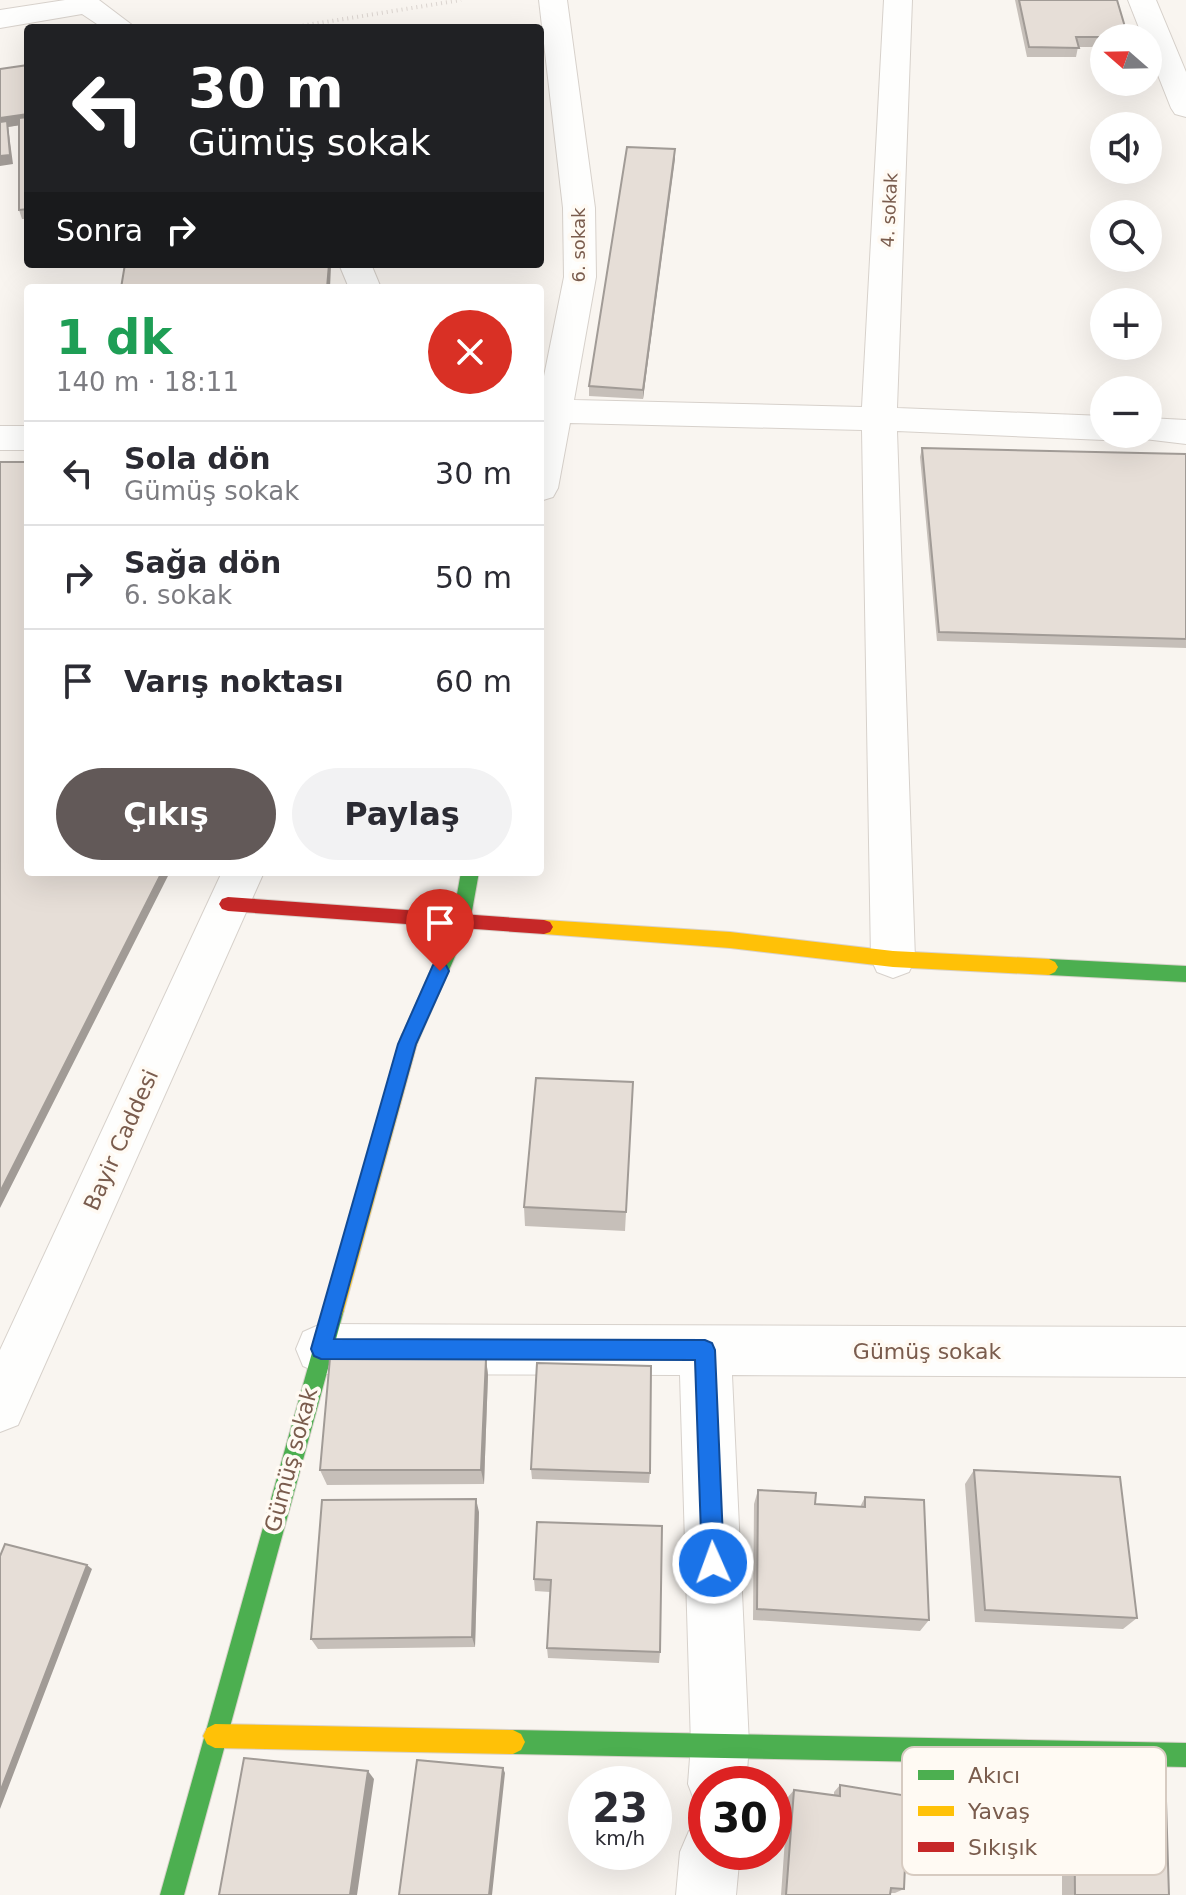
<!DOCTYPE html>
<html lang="tr">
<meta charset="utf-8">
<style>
:root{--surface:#fff;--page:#f2f2f3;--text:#2b2b33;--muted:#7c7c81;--line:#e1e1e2;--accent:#625958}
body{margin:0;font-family:"DejaVu Sans",sans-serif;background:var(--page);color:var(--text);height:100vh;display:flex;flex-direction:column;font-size:30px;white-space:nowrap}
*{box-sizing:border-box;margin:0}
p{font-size:26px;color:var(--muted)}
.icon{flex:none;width:44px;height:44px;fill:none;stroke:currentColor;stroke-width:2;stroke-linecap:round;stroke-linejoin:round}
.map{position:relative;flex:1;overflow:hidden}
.drawer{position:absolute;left:24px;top:284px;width:520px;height:592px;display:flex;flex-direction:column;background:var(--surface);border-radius:8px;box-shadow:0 8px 32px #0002}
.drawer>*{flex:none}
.hud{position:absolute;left:24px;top:24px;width:520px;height:244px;border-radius:8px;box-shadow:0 8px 32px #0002;background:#202124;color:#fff;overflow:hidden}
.needle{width:52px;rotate:290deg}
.buttons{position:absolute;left:1090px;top:24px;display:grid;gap:16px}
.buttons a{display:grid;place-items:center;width:72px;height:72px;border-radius:50%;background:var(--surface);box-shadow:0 8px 32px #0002;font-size:40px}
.speed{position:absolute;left:568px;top:1766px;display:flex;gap:16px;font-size:40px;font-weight:700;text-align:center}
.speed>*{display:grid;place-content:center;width:104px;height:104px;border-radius:50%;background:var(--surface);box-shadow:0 8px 32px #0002;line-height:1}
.speed small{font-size:20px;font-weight:400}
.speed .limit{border:12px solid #d22;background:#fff;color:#111}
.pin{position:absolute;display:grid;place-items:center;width:68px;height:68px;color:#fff;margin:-82px -34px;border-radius:50% 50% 50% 0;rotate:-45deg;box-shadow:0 0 8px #0007}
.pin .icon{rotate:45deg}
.me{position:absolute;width:88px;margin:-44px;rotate:358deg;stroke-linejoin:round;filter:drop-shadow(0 0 6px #0008)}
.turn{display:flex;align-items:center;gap:28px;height:168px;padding:0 32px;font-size:36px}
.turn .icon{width:104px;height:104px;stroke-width:2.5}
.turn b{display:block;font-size:56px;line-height:68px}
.then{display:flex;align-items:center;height:76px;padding:0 32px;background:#0003;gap:16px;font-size:30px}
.round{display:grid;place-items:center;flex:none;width:84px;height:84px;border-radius:42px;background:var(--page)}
.head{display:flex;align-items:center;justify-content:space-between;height:136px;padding:0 32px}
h1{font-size:48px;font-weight:800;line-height:60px;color:#1e9e55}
.primary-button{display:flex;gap:16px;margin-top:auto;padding:16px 32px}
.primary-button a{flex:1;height:92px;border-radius:48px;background:var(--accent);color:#fff;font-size:32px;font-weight:800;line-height:92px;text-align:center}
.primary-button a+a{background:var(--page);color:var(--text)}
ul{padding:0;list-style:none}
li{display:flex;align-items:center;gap:24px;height:104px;padding:0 32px;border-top:2px solid var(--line)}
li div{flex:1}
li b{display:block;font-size:30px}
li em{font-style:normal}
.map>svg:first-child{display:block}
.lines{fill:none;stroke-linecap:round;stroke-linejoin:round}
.street-casing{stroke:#d7d1cb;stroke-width:2}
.fast-casing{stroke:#d9d2cb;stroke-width:2}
.slow-casing{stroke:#d9d2cb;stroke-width:2}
.jam-casing{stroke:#d9d2cb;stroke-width:2}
.path{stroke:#dcd5d0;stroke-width:4;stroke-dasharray:1 4;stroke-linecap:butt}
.street{fill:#fefefd;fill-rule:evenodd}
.fast{fill:#4caf50;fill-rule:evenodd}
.slow{fill:#ffc107;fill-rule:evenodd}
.jam{fill:#c62828;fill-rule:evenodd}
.wall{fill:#c6bfb9}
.shaded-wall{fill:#a19b96}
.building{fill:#e6ded7;stroke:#a19b96;stroke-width:2}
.route{fill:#1a73e8;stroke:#114b97;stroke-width:2}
.labels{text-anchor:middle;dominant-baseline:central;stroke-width:7;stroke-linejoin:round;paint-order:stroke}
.far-street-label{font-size:18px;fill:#7a5c4d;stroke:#fffaf3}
.street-label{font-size:22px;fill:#7a5c4d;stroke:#fffaf3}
.key{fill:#fffaf3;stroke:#d7cbc1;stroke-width:2}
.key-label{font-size:22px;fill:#7a5c4d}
</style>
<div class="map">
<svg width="1186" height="1895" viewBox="0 0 1186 1895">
<rect width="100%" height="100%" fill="#f9f5f0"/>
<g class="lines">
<defs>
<path id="street" d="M65 0H99L136 28H103L82 14 0 28V10Z
M539 0H567L595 208 596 277 574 400 862 407 884 0H912L897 408 1104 416V434H1118L1104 440 897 431 915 959 909 972 893 978 877 972 871 959 862 430 570 423 558 488 553 497 540 501V396L564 277 563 208Z
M1128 0H1156L1186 72V117L1175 114 1171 108 1148 50V38H1143Z
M339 264H371L381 288H349Z
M1148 418 1186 420V444L1136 438 1133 434H1148Z
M0 426H28V450H0Z
M222 872H264L18 1425 0 1432V1350Z
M321 1324 1186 1327V1377L732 1375 749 1745 746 1784H706V1808L696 1805 688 1784 691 1745 680 1375 321 1374 303 1366 296 1349 303 1332Z
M706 1824V1852H740L736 1895H676L680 1852 689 1831Z"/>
<path id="fast" d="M461 872H479L470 922 416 1046 409 1048 402 1046 400 1040 452 922Z
M1049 959 1186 966V982L1049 975 1043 972 1040 967 1043 962Z
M334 1300 341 1303 344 1310 184 1895H160L324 1310 327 1303Z
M513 1730 1186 1743V1767L513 1754 505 1750 501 1742 505 1734Z"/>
<path id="slow" d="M544 920 730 932 893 951 1049 959 1055 962 1058 967 1055 972 1049 975 893 967 730 948 544 934 538 932 535 927 538 922Z
M409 1032 416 1034 418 1040 344 1310 341 1317 334 1320 327 1317 324 1310 400 1040 402 1034Z
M215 1724 513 1730 521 1734 525 1742 521 1750 513 1754 215 1748 207 1744 203 1736 207 1728Z"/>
<path id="jam" d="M228 897 544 920 550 922 553 927 550 932 544 934 228 911 222 909 219 904 222 899Z"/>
</defs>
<use href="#street" class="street-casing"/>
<use href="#fast" class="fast-casing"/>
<use href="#slow" class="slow-casing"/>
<use href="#jam" class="jam-casing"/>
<path class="path" d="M288 28 461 0"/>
<use href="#street" class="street"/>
<use href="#fast" class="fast"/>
<use href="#slow" class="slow"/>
<use href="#jam" class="jam"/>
</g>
<path class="wall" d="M1015 0H1117L1127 38H1104V47H1078L1076 57H1027Z
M28 65V219H22L19 210V125L8 127 13 164 0 69Z
M675 149 643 399 589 396V386Z
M922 448 1186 454V648L937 641 920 457Z
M633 1082 625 1231 525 1226 524 1207Z
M486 1359 488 1375 484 1484 327 1485 320 1470Z
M531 1469 650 1473 649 1483 532 1479Z
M974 1470 1137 1618 1123 1629 975 1622 965 1484Z
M758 1490 815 1504 860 1507 865 1497 929 1620 920 1631 753 1620 754 1504Z
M479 1512 475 1647 318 1649 311 1639Z
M662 1526 660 1652 659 1663 548 1658 547 1648 550 1592 535 1591 534 1579Z
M840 1785 904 1889 895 1893H890V1895H781L788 1797 794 1790 834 1796V1792Z
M1074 1787 1169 1895H1062V1794Z"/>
<path class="shaded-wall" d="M28 114V124L8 127 13 164 0 166V118Z
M675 149V159L643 399V390Z
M329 264H331V266L330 288H327Z
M162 872H170L0 1208V1192Z
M486 1359 488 1375 484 1484 481 1470Z
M476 1499 479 1512 475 1647 472 1637Z
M87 1565 92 1569 0 1809V1792Z
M503 1768 505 1773 492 1895H489Z
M368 1771 374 1779 357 1895H350Z"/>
<path class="building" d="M1019 0H1117L1128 37H1076L1079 48 1029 47Z
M28 65V114L0 118V69Z
M28 117V209L19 210V118Z
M7 121 10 155 0 156V122Z
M627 147 675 149 643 390 589 386Z
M125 264H329L327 288H121Z
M922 448 1186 454V639L939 632Z
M0 462H28V872H162L0 1192Z
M536 1078 633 1082 626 1212 524 1207Z
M330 1358 486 1359 481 1470H320Z
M537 1363 651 1366 650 1473 531 1469Z
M974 1470 1120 1477 1137 1618 985 1610Z
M758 1490 816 1493 815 1504 865 1507V1497L924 1500 929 1620 757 1609Z
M476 1499 472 1637 311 1639 322 1500Z
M537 1522 662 1526 660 1652 547 1648 551 1580 534 1579Z
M5 1544 87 1565 0 1792V1556Z
M244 1758 368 1771 350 1895H219Z
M417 1760 503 1768 489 1895H399Z
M840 1785 908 1796 904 1889 891 1888 890 1895H786L794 1790 840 1796Z
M1074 1787 1166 1801 1169 1895H1075Z"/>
<path class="route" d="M440 963 446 965 449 971 416 1044 334 1339 705 1340 712 1343 715 1350 724 1563 721 1571 713 1574 705 1571 702 1563 695 1360 321 1359 314 1356 311 1349 398 1044 433 965Z"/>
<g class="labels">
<g class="far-street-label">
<text transform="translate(889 210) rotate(-87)">4. sokak</text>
<text transform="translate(578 245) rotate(-90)">6. sokak</text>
</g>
<g class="street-label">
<text transform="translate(121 1140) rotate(-66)">Bayir Caddesi</text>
<text x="927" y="1351">Gümüş sokak</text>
<text transform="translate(291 1460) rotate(-75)">Gümüş sokak</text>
</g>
</g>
<rect x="902" y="1747" width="264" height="128" rx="12" class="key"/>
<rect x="918" y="1770" width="36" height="10" fill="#4caf50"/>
<rect x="918" y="1806" width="36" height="10" fill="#ffc107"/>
<rect x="918" y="1842" width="36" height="10" fill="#c62828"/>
<g class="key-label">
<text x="968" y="1783">Akıcı</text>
<text x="968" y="1819">Yavaş</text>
<text x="968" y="1855">Sıkışık</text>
</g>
</svg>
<div class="buttons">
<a><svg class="needle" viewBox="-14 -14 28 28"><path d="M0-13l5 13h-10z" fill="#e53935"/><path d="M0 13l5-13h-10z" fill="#7c7c81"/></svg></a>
<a><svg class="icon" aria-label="sound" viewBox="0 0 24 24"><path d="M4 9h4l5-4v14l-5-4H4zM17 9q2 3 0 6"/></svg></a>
<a><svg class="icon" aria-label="search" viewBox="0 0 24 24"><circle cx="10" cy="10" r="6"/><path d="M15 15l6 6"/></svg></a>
<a>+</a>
<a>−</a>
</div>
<div class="speed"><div>23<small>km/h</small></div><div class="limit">30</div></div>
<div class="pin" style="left:440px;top:971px;background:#d93025"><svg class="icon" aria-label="arrive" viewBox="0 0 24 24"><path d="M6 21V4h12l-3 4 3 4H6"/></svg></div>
<svg class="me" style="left:713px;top:1563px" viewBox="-20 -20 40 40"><circle r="17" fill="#1a73e8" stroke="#fff" stroke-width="3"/><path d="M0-11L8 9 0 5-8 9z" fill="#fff"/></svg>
<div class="hud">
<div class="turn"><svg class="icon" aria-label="left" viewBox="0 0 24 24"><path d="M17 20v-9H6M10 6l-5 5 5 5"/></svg><div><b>30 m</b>Gümüş sokak</div></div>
<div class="then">Sonra<svg class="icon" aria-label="right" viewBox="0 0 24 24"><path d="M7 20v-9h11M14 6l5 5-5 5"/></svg></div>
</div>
<section class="drawer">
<div class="head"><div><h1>1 dk</h1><p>140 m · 18:11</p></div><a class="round" style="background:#d93025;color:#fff"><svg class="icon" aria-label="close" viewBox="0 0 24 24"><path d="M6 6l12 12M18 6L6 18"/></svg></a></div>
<ul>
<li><svg class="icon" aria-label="left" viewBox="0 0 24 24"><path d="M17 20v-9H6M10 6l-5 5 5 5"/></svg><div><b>Sola dön</b><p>Gümüş sokak</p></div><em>30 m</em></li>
<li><svg class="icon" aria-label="right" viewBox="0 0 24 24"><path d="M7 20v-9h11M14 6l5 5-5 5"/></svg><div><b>Sağa dön</b><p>6. sokak</p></div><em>50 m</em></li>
<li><svg class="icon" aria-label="arrive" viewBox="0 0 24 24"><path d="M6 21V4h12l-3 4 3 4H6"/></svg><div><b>Varış noktası</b></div><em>60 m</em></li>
</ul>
<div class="primary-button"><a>Çıkış</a><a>Paylaş</a></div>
</section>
</div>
